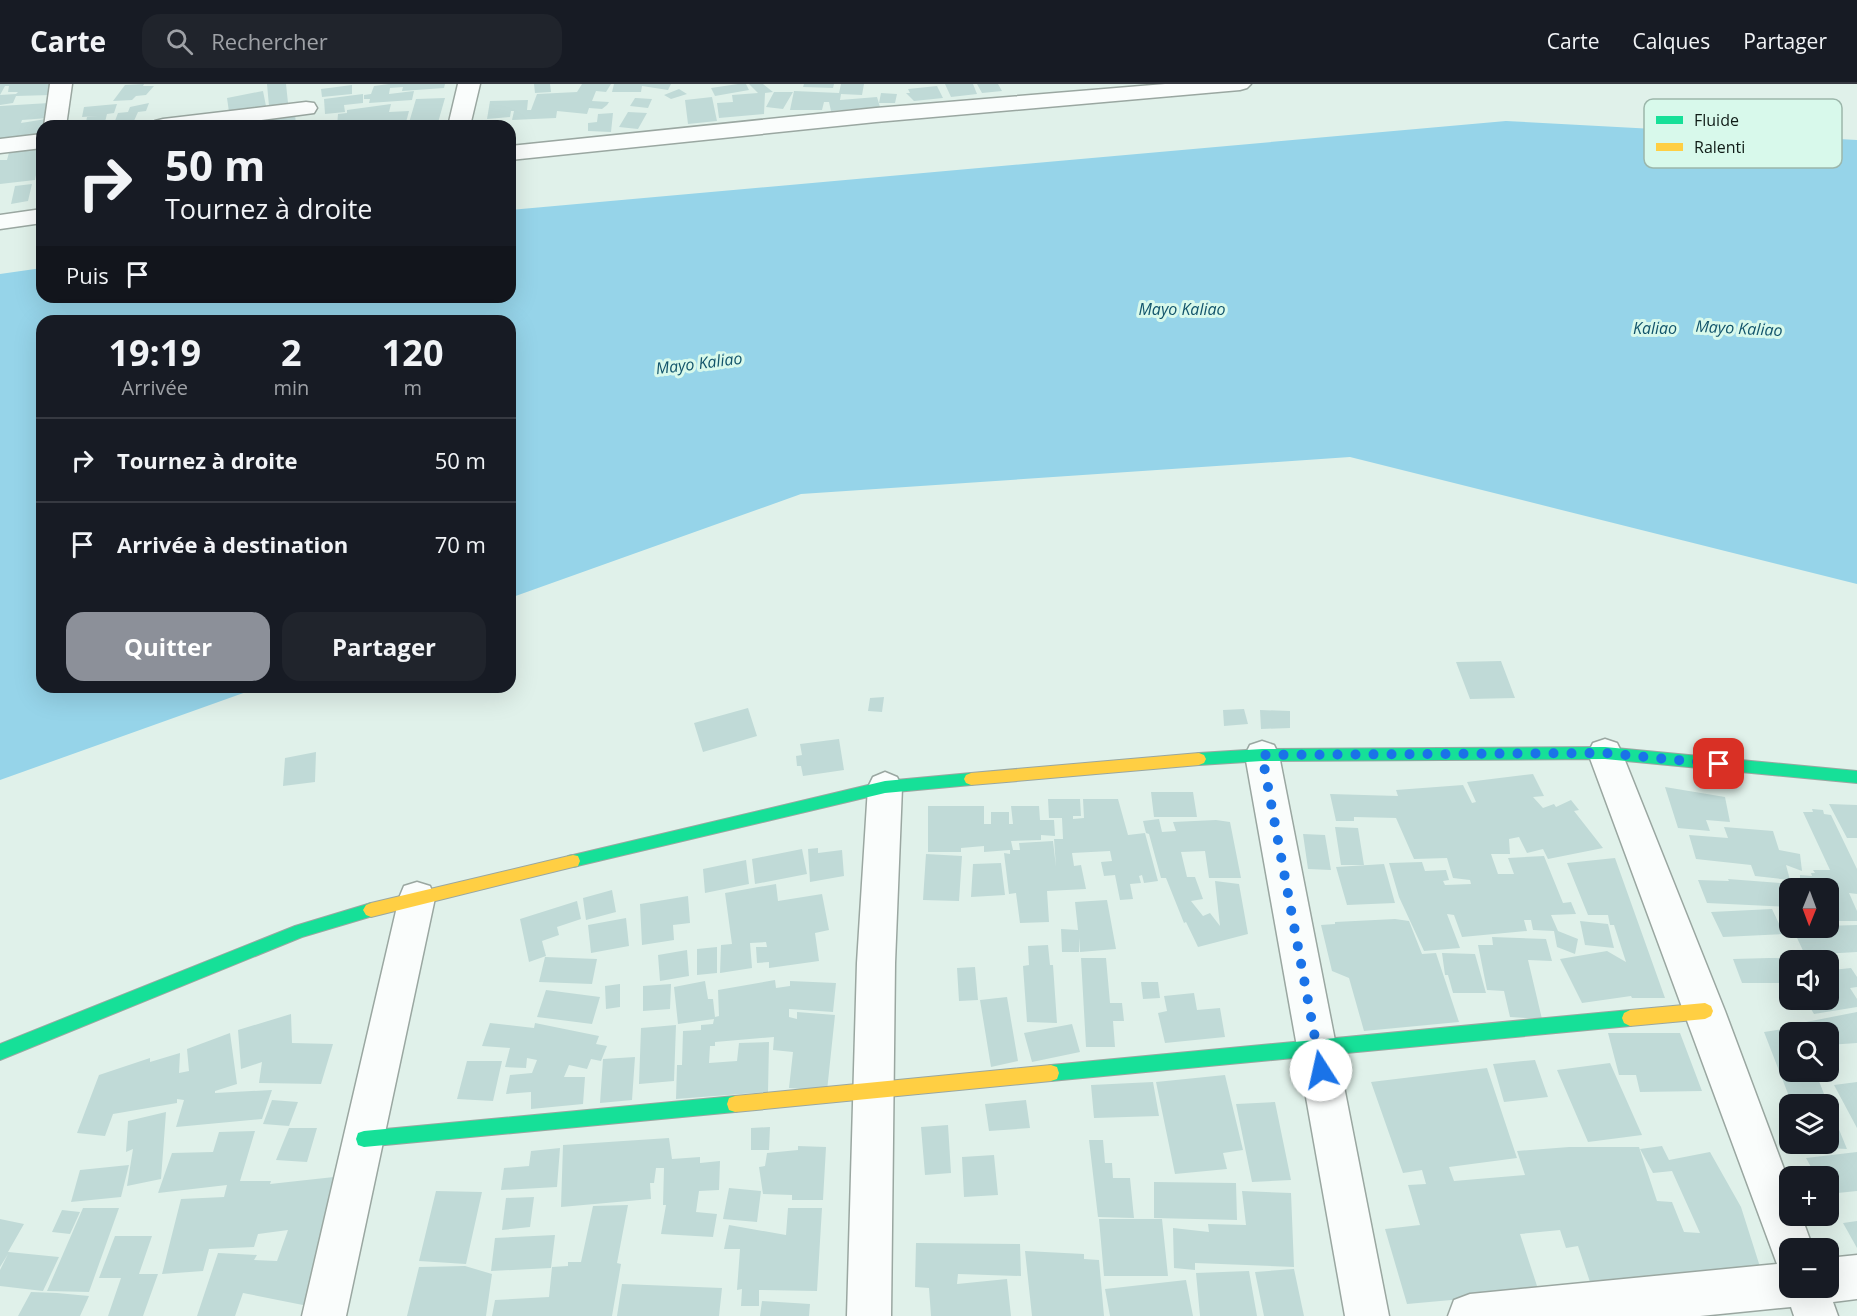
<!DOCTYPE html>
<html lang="fr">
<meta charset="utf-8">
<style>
:root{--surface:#171b24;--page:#20242c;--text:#f1f3f6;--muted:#9ea1a6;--line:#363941;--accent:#8c9099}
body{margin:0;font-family:"Open Sans",sans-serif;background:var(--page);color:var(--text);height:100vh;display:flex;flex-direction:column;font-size:22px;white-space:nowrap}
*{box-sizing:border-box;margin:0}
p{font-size:20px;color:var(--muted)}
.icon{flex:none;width:33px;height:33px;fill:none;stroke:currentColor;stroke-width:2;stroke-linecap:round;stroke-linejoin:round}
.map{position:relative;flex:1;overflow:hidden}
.sheet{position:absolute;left:36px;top:231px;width:480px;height:378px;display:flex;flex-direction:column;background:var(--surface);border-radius:18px;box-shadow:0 6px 24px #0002}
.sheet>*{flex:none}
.guide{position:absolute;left:36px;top:36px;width:480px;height:183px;border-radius:18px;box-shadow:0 6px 24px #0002;background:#171b24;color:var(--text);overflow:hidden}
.needle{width:39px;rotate:181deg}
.controls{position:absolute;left:1779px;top:794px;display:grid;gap:12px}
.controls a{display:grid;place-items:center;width:60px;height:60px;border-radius:12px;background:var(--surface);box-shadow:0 6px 24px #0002;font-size:30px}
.pin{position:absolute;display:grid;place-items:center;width:51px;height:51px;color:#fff;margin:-26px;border-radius:12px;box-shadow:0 3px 9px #0006}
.me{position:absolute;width:66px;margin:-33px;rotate:350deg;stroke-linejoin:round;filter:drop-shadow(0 0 4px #0008)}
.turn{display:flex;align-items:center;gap:21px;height:126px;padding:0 30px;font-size:27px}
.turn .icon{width:78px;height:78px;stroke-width:2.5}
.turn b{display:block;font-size:42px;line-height:51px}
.then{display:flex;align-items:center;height:57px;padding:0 30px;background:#0003;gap:12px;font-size:22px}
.eta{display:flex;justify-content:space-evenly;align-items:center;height:102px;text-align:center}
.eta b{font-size:36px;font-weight:700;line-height:42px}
.cta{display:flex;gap:12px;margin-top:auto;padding:12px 30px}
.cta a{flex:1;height:69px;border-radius:18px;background:var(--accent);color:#fff;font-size:24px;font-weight:700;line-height:69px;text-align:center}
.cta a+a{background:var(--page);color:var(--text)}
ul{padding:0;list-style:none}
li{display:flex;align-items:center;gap:18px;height:84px;padding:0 30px;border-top:2px solid var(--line)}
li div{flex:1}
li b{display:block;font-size:22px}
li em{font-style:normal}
header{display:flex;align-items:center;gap:36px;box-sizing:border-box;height:84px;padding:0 30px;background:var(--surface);border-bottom:2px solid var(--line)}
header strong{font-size:28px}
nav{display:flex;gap:33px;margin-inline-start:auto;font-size:21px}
.search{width:420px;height:54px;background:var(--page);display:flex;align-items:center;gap:15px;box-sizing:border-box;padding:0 21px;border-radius:18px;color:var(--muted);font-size:22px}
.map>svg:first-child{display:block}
.water{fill:#96d4e9}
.building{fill:#c0dad7}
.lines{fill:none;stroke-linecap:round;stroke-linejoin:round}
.street-casing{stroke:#9aa7a1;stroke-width:3}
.fast-casing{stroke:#9aa7a1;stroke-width:2}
.slow-casing{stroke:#9aa7a1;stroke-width:2}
.street{fill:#fafdfc;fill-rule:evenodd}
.fast{fill:#16e098;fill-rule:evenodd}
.slow{fill:#ffcf43;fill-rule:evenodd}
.route{stroke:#1a73e8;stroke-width:10;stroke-dasharray:0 18}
.labels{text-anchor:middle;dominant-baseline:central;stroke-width:6;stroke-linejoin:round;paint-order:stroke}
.far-water-label{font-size:16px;font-style:italic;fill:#12546b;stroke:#d8f9eb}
.key{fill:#d8f9eb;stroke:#9cb7ab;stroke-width:1.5}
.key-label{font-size:16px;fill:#101c17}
</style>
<header>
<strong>Carte</strong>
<div class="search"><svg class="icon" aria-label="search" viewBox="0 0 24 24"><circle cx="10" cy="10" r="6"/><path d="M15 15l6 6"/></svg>Rechercher</div>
<nav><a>Carte</a><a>Calques</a><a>Partager</a></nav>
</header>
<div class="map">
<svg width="1857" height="1232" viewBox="0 0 1857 1232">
<rect width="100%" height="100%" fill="#e0f1ea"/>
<path class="water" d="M1506 37 1857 56V500L1350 373 801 410 510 514V237H42V603H260L0 696V190L42 184V213H510V126Z"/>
<path class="building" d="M0 0H53L51 11 16 12 13 19 0 21V11L16 10 18 8H8L9 2H5L0 11Z
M144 0 143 2H154L146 11 136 12 132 16 113 17 125 1Z
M267 0H286L288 19 269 22Z
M389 0H445L444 4 402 7 403 3 390 4 389 10 414 7 412 16 369 19 370 15H364V11L371 10 374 2Z
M534 0H550L551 8 535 9Z
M582 0H611L606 8 596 7 592 17 609 18 607 21 602 25 589 24 587 30 557 27 556 34 512 36 514 27H511L510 33 487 35 490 17 528 16 527 26H531L537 10 577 8Z
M614 0H671L668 6 642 2 641 8H612Z
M738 0H746L749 6 715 12 711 4Z
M749 0H763L773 8 765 9 764 30 719 34 717 19 733 18 732 11 758 9Z
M804 0H834L833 4 803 3Z
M841 0H864L862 11 841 10 840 16 877 13 880 23 831 27 829 18H824L822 26H790L794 7 839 9Z
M945 0H973L977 10 951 13Z
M977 0H998L1002 7 982 9Z
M352 1V10L322 13 321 5Z
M937 2 943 14 914 17 906 9H910L908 5Z
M679 5 687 10 671 15 664 11Z
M263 7 266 22 229 28 227 14Z
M774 8H793L783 25 766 23Z
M881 9 897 10 895 19H879Z
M363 10V19L344 21 345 28 325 30 324 15Z
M712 13 717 37 688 40 685 16Z
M445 14 437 42H408L416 15Z
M635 14H636L652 15 648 24 630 22Z
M49 19 48 34 22 36 21 39 46 35 45 42H42V50L0 56V22Z
M149 19 146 27 138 28 133 39 113 42 118 29 128 28 130 23Z
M117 20 114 29 107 30 104 42H78L80 38H86L87 33 98 32 82 33 84 23Z
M391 20 389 28 409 27 405 42H337L338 30 347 29V26Z
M628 28 647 29 638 45 619 43Z
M295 29 296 42H266L265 34Z
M613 29 611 48 588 47V39L597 38 598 30Z
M42 61 35 96 0 100V76H7L10 65Z
M32 100 28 117 11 120 15 102Z
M1501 577 1515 614 1470 615 1456 578Z
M884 613 882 628 868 627 870 614Z
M748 624 757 652 703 668 694 639Z
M1244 625 1248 640 1224 642 1223 626Z
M1260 626 1290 627V644L1261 645Z
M839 655 844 686 803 692 801 682H797L796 672 802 671 800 660Z
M316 668 315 698 283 702 285 674Z
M1533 690 1544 712 1533 713 1543 724 1554 720 1556 723 1571 716 1579 726 1574 727 1603 764 1548 775 1543 765 1527 769 1519 753 1509 755 1510 770H1491L1498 790H1514L1508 774 1544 772 1563 819 1571 818 1576 830 1551 831 1558 847 1578 855 1575 870 1557 863 1554 847 1533 846 1531 836H1524L1527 847 1462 853 1454 831 1447 830 1460 864 1424 867 1399 813 1389 779 1422 778 1425 787 1446 786 1449 796 1443 797 1445 801 1471 800 1470 796 1453 794 1447 774 1414 775 1396 734 1354 733V737H1336L1330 710 1398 712 1396 706 1463 701 1472 719 1476 718 1467 698Z
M1665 703 1725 713 1730 738 1706 736 1710 747 1678 744Z
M1151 708H1193L1197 733H1154Z
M1048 715H1080L1081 732H1073V735L1084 734 1083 715H1118L1128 751 1145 749 1158 797 1144 799 1142 791 1139 792 1141 799 1130 800 1133 815 1120 816 1115 791 1104 792 1101 778 1112 777 1110 767 1072 769 1074 782 1081 781 1086 805 1047 807 1049 838 1020 839 1016 809 1009 810 1004 769 1010 770V766L984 768V762L961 764V768H928V722H984V740H991V728H1009V740H1013L1011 722H1039L1040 736H1054L1055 752 1041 751V756L1011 757 1013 766H1020L1019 759 1053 757 1056 783 1054 755H1063L1062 734H1049Z
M1829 720 1857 721V754H1847Z
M1812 725 1823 726 1824 730 1831 731 1857 785V810L1849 809 1857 827V837H1828V804H1800V791L1812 792 1811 789H1815L1813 786H1830L1803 728H1813Z
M1159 735 1162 748 1176 747 1173 738 1216 736 1230 738 1241 794H1209L1205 767 1181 768 1187 793H1195L1203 815 1191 817 1203 832 1210 829 1220 842 1215 797 1239 800 1248 850 1198 863 1186 838 1184 839 1166 794H1161L1149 750 1146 749 1143 737Z
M1335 743 1358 744 1364 781H1341Z
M1724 743 1773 747 1779 766 1800 770 1802 787 1786 781 1790 796 1755 792 1751 781 1696 775 1689 751 1728 754Z
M1303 750 1325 751 1331 786 1308 785Z
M818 764V769L842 766 844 792 810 798 808 765Z
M802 765 807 790 755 800 752 775Z
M926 770 962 772 959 817 923 816Z
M1615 774 1665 914H1632L1631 912 1582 919 1560 875 1607 867 1626 878 1614 841H1610L1608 831H1588L1567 779Z
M746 776 749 800 705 809 703 785Z
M1001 779 1005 811 971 813 973 780Z
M1384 780 1395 819 1347 821 1336 783Z
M1728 795 1792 800 1799 804H1790V823L1707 819 1698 796 1729 797Z
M776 800 778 817 822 810 829 846 815 849 819 877 769 884V878L757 879 756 863H767L766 858 750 859 752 884 720 889 721 861 732 860 725 809Z
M612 806 616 828 586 836 583 814Z
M688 812 690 839 673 841 674 856 642 861 640 820Z
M1107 816 1116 865 1080 868 1079 854V868H1062L1061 845 1078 846 1075 818Z
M577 817 581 835 557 843 559 851 542 857 546 872 529 878 520 835Z
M1772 825 1784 850 1723 853 1711 828Z
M626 834 629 862 591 869 588 841Z
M1395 835 1409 837 1422 870 1436 869 1459 938 1364 947 1349 894 1332 887 1321 841 1335 840V838Z
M1580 837 1608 840 1614 864 1585 861Z
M1857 841V868L1805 871 1792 843Z
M1492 853 1546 855 1552 877 1528 876 1542 935 1510 933 1504 907 1487 906 1478 861H1493Z
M1048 861 1050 881H1053L1057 939 1027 938 1023 882 1029 881 1028 862Z
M717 863V889L697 891V865Z
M687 866 689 892 660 897 658 871Z
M1442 869 1475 870 1486 909H1453L1448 891H1445Z
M545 873 597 875 592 900 539 898Z
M1081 874H1106L1110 919H1122L1124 937H1113L1115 963H1086Z
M1769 874H1785L1790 885V899H1742L1733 875Z
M975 883 978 916 959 917 957 884Z
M1851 884 1857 893V903L1850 904 1857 915V923L1814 930 1805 915H1828V899L1839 898 1832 886Z
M775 896 776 904 790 902V897L836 899 833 928 789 925V933L797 935V928L835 931 827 1007 789 1004 793 968 773 966 774 953 715 958V962H710L709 979 737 977 739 959 769 958 768 1008 676 1015 677 981H682L683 947 701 946V941L713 940 714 935 678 940 674 903 705 897 708 915H713L715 933 719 932 718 906Z
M1141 898H1158L1160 914 1143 915Z
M620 900V923L606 925 605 902Z
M671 900 670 925 643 927V902Z
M546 906 600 913 592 940 537 933Z
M1194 909 1197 926 1220 924 1225 953 1165 959 1158 929 1167 927 1164 912Z
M1007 913 1018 977 991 983 980 916Z
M1857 928V959L1828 961V948H1806L1801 939Z
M291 930 292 959 333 960 321 1000 259 999 262 978 241 985 238 946Z
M490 939 534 944 535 939 599 952 596 960 607 962 601 977 591 975 587 985 569 981 564 993H585L583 1020 531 1025V1008L506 1010 510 991 532 989 537 976 527 974 526 984 505 983 510 964 482 962Z
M1072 940 1080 968 1032 978 1024 949Z
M676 941 674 997 639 1000 641 944Z
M1797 943 1799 948H1790V987H1815L1828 1020H1792L1764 948Z
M230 949 237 1000 215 1007V1009L272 1006 262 1035 176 1043 184 1016 177 1015V1019L113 1030 105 1052 77 1049 99 991 150 974V978L180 969 179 989 189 987 187 965Z
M1608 949H1680L1702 1007 1640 1008 1636 991H1619Z
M635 973 632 1016 600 1019 603 975Z
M1535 976 1548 1013 1504 1018 1493 980Z
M467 977H502L493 1017 457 1015Z
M1610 979 1642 1051 1588 1058 1557 986Z
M1487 984 1517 1074 1449 1083 1454 1097 1525 1091 1517 1067 1569 1063H1639L1657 1117 1672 1118 1684 1148 1700 1149 1672 1087 1653 1089 1640 1065 1662 1062 1669 1076 1710 1068 1741 1123 1762 1189 1591 1201 1578 1162 1566 1164 1560 1146 1520 1150 1539 1208 1407 1220 1385 1145 1420 1141 1408 1101 1426 1100 1422 1086 1403 1089 1371 998Z
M1225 991 1243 1066 1223 1069 1227 1085 1175 1090 1156 998Z
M1153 998 1159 1032 1094 1034 1091 1001Z
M1857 998V1044L1834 1001Z
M272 1016 298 1018 289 1042 263 1040Z
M1026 1016 1030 1044 989 1047 985 1020Z
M1275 1018 1291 1096 1252 1098 1236 1020Z
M1829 1021 1847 1065 1809 1063 1807 1059H1828Z
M166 1028 161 1095 127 1102 133 1065 126 1068 128 1037Z
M948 1041 951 1089 925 1091 921 1043Z
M770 1043 769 1066H751V1044Z
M289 1044H317L307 1078 276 1076Z
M255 1047 240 1097H271L270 1100 334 1093 313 1223 243 1209 235 1232H197L218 1169 257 1171 254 1176 277 1177 288 1146 258 1150 254 1163 209 1165 203 1187 162 1190 181 1115 224 1113 227 1101 158 1109 172 1069 213 1068 219 1048Z
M669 1054 672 1075 700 1073V1079L720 1077 719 1106 699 1107 696 1128 717 1130 713 1153 661 1150 666 1121H663L664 1084H656L654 1099H650L651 1115 561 1123 563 1061Z
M1089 1056H1103L1105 1079H1112L1113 1094H1130L1134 1134 1098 1133Z
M798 1062 826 1063 823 1116H792V1111L763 1110 759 1083 765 1082 767 1069 798 1066Z
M560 1064 557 1103 501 1106 504 1084 529 1082 531 1067Z
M1857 1068V1107L1828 1110V1092H1816L1806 1074Z
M994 1071 998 1111 964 1113 962 1073Z
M129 1081 121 1113 71 1118 80 1086Z
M1154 1098 1236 1099 1237 1136 1154 1134Z
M729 1104 761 1107 757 1138 723 1135Z
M436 1107 482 1108 466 1180 419 1177Z
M1242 1107 1291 1109 1294 1183 1195 1179V1186L1174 1184 1173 1144 1209 1148 1208 1140 1246 1141Z
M534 1113 530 1143 502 1146 506 1114Z
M628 1121 617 1179 621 1180 612 1232H492L495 1216 549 1213 552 1183 568 1182V1178H581L593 1122Z
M83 1124H119L89 1208 47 1207Z
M788 1124H822L817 1207 759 1206V1222H741L742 1205 737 1206 740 1165H724L729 1141 786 1151Z
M62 1126 80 1128 70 1150 52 1148Z
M0 1135 24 1140 8 1168 59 1173 43 1207 0 1202V1186L8 1170 0 1183Z
M1099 1135H1162L1168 1192H1104Z
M1857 1137V1164L1843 1139Z
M555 1151 551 1184 491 1187 495 1154Z
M115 1152H152L139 1190H158L143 1232H108L121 1194H99Z
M916 1159 1020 1160 1021 1192 958 1190 957 1200 1007 1195 1011 1232H931L929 1204 915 1203Z
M1025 1167 1084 1170V1175L1099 1176 1104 1232H1032Z
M465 1182 492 1190 486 1232H407L419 1183Z
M1294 1185 1304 1232H1264L1255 1188Z
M1249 1187 1257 1232H1200L1196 1189Z
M1186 1196 1193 1232H1110L1105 1205Z
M622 1200 722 1204 719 1232H617Z
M31 1208 57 1209 89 1212 80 1232H18Z
M762 1217 810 1220 809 1232H760Z"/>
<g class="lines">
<defs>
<path id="street" d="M50 0H72L66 42H44Z
M458 0H480L470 42H448Z
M1165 0H1251L1247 4 1240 6 876 38 510 76V62L876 24Z
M306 18 314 19 317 24 314 29 215 42H152L155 37 163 35Z
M42 50V64L0 69V55Z
M42 125V139L0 145V131Z
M1605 655 1617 659 1622 669 1725 927 1790 1101V1131H1801L1813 1164H1790V1203H1828V1174L1857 1171V1215L1833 1218 1838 1232H1794L1791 1223 1700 1232H1448L1454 1216 1470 1210 1777 1180 1588 669 1593 659Z
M1262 657 1274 661 1279 671 1389 1232H1345L1245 671 1250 661Z
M885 688 897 693 902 703 895 879 891 1232H847L857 879 868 703 873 693Z
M417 798 430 802 435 814 346 1232H302L399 814 404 802Z"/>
<path id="fast" d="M1605 663 1857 687V699L1605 675 1262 677 1199 681 1194 679 1192 675 1194 671 1199 669 1262 665Z
M971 689 976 691 978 695 976 699 971 701 885 709 573 783 568 782 566 777 568 772 573 771 885 697Z
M371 819 376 821 379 826 376 831 302 853 0 976V960L295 842Z
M1630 926 1636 929 1638 934 1636 939 1630 942 1051 997 1045 995 1043 989 1045 983 1051 981Z
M735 1012 741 1014 743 1020 741 1026 735 1028 364 1063 358 1061 356 1055 358 1049 364 1047Z"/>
<path id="slow" d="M1199 669 1204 671 1206 675 1204 679 1199 681 971 701 966 699 964 695 966 691 971 689Z
M573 771 578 772 580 777 578 782 573 783 371 833 366 831 363 826 366 821 371 819Z
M1705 919 1711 922 1713 927 1711 932 1705 935 1630 942 1624 939 1622 934 1624 929 1630 926Z
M1051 981 1057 983 1059 989 1057 995 1051 997 735 1028 729 1026 727 1020 729 1014 735 1012Z"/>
</defs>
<use href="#street" class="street-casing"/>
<use href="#fast" class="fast-casing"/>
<use href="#slow" class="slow-casing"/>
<use href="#street" class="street"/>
<use href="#fast" class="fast"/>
<use href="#slow" class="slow"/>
</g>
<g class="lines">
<path class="route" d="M1321 986 1262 671 1605 669 1719 680"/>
</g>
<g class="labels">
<g class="far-water-label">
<text x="1182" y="225">Mayo Kaliao</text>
<text x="1655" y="244">Kaliao</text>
<text transform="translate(1739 244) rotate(3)">Mayo Kaliao</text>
<text transform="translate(699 279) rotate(-7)">Mayo Kaliao</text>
</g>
</g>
<rect x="1644" y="15" width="198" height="69" rx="9" class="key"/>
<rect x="1656" y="32" width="27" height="8" fill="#16e098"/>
<rect x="1656" y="59" width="27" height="8" fill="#ffcf43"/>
<g class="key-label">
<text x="1694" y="42">Fluide</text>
<text x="1694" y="69">Ralenti</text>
</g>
</svg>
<div class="controls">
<a><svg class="needle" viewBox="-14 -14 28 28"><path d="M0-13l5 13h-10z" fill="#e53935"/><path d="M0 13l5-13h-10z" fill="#9ea1a6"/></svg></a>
<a><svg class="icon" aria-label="sound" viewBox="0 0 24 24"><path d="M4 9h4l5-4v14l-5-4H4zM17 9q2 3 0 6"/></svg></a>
<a><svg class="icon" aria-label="search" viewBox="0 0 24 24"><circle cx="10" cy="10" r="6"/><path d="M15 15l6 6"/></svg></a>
<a><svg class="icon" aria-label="layers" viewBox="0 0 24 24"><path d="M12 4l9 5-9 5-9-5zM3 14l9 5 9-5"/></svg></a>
<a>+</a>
<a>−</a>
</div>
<div class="pin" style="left:1719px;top:680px;background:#d93025"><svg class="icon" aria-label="arrive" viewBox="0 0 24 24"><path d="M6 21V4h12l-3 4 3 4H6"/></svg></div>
<svg class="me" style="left:1321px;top:986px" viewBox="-20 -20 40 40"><circle r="19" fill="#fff"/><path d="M0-13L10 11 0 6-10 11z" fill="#1a73e8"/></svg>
<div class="guide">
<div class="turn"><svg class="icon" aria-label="right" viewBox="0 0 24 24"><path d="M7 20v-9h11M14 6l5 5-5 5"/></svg><div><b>50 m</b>Tournez à droite</div></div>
<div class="then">Puis<svg class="icon" aria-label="arrive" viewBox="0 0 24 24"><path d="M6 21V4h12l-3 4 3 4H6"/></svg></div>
</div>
<section class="sheet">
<div class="eta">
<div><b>19:19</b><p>Arrivée</p></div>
<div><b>2</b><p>min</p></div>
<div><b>120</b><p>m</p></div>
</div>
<ul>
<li><svg class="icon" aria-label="right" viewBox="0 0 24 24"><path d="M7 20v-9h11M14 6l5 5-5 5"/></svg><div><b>Tournez à droite</b></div><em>50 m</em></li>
<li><svg class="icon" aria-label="arrive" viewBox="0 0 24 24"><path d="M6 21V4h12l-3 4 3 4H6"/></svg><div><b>Arrivée à destination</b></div><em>70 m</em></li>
</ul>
<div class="cta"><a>Quitter</a><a>Partager</a></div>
</section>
</div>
